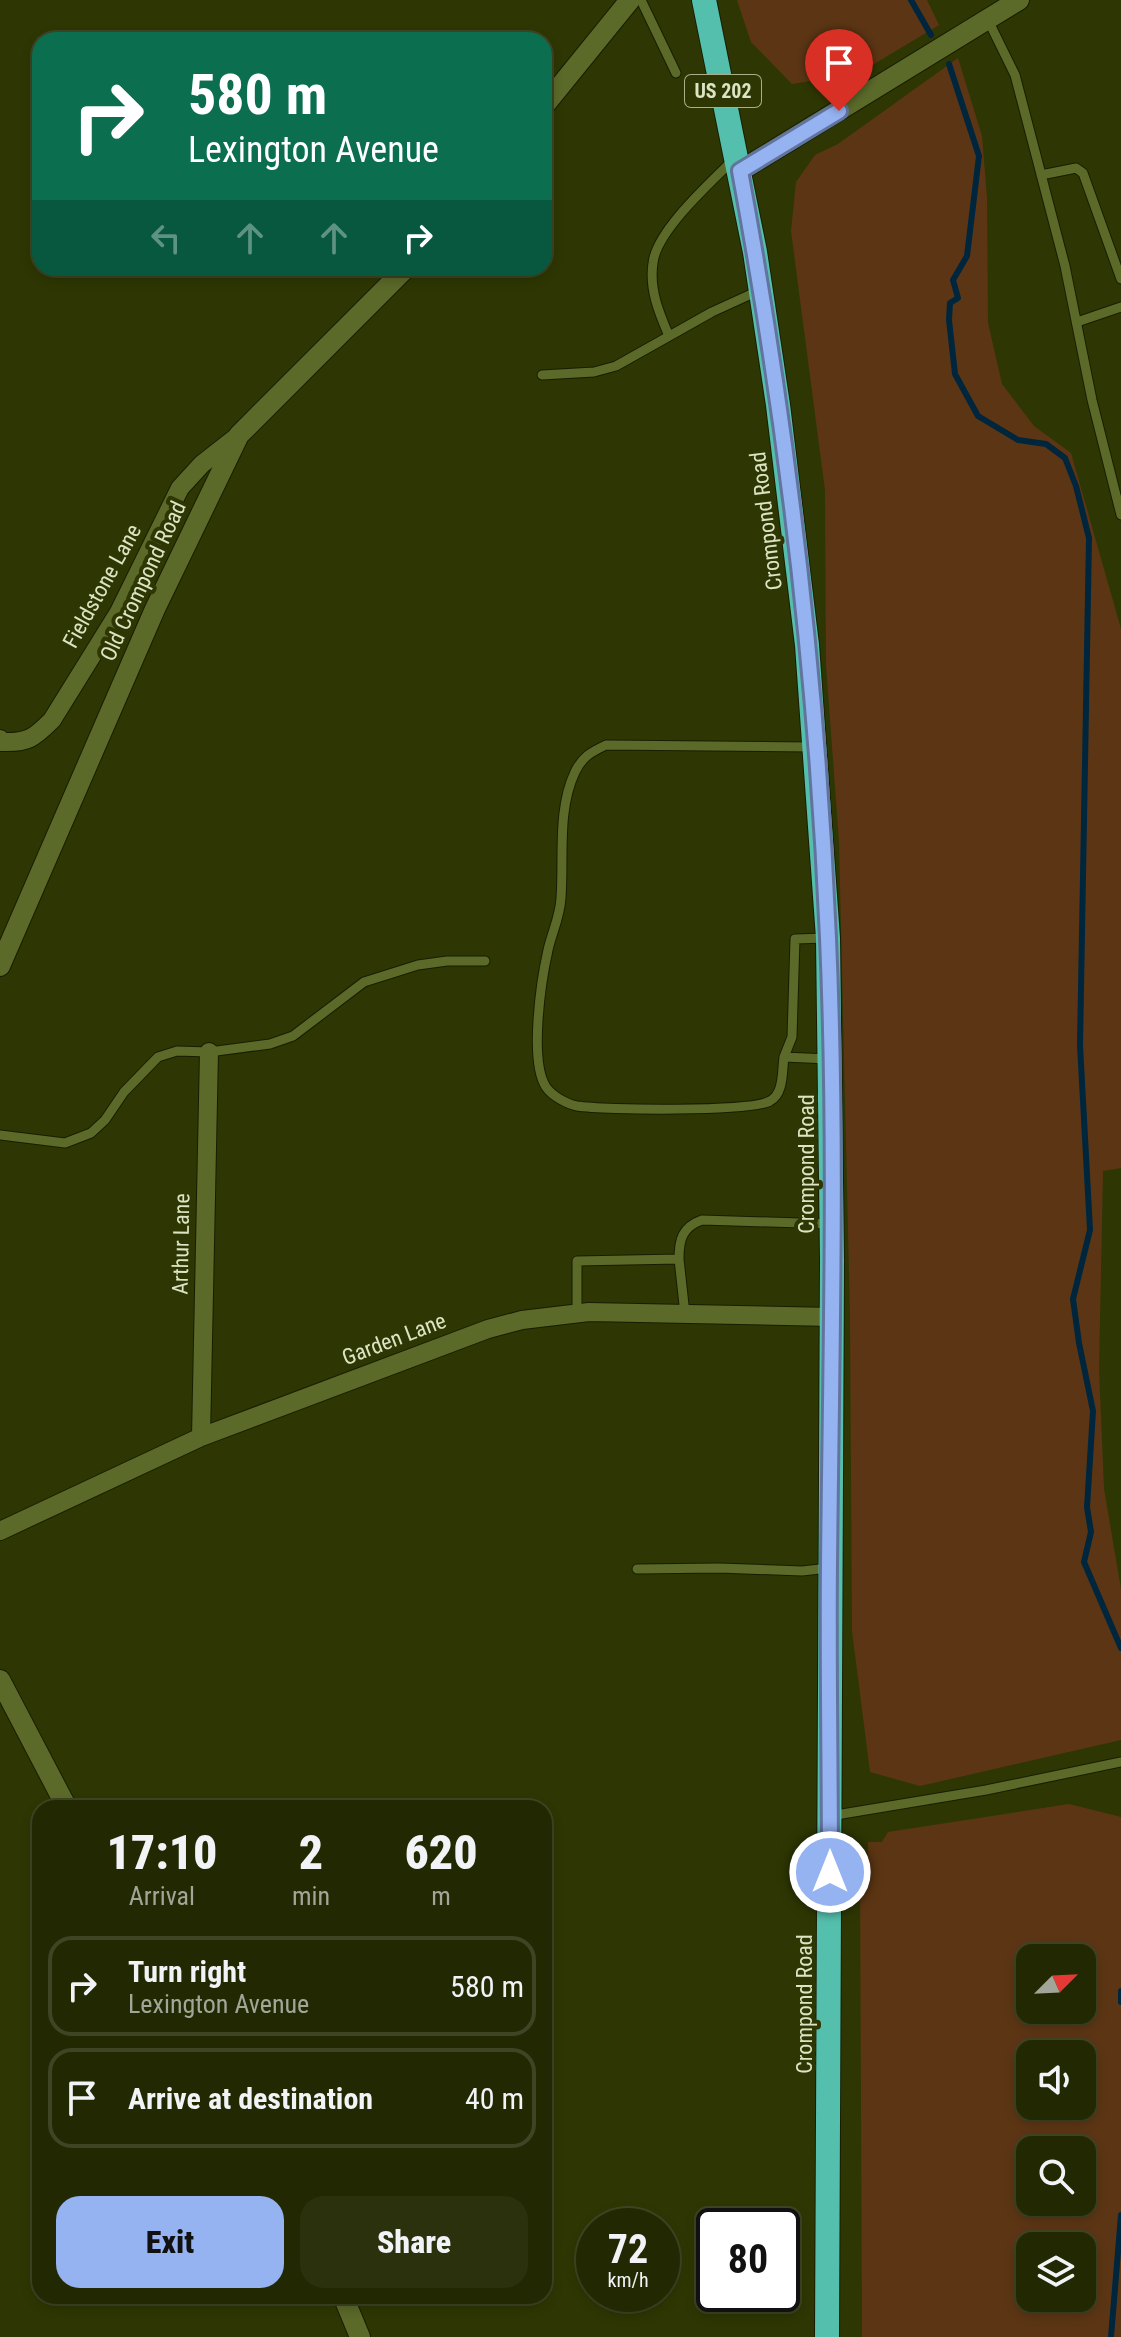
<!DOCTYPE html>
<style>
:root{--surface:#222902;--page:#2a310c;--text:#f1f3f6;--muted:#a2a699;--line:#3f4524;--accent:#95b2f1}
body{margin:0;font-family:"Roboto Condensed",sans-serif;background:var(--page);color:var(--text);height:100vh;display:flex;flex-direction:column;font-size:30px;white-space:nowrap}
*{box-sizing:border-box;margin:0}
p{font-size:26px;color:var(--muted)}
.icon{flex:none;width:44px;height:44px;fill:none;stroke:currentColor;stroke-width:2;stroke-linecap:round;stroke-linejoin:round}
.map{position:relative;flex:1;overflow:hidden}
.panel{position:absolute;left:32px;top:1800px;width:520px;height:504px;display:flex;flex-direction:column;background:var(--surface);border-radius:24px;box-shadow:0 4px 12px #0003,0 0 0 2px var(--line)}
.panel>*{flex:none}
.banner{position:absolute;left:32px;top:32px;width:520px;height:244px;border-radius:24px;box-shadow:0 4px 12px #0003,0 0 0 2px var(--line);background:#0b6e4f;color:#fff;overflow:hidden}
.needle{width:52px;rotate:66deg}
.buttons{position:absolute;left:1016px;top:1944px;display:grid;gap:16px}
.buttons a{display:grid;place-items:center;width:80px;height:80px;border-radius:16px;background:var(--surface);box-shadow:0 4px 12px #0003,0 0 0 2px var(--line);font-size:40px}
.speed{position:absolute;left:576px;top:2208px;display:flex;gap:16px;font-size:40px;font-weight:700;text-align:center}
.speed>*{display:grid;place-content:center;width:104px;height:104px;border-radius:50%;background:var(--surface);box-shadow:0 4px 12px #0003,0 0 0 2px var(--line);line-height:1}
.speed small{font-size:20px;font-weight:400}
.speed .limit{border:4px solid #111;border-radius:12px;background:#fff;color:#111}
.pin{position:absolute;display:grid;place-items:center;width:68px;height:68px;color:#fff;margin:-82px -34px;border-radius:50% 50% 50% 0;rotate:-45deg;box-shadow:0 0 8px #0007}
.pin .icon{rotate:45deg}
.me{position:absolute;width:88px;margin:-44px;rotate:0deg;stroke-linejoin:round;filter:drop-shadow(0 0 6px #0008)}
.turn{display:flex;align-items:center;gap:28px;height:168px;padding:0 24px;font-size:36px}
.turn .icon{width:104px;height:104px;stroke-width:2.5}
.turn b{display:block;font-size:56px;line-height:68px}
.lanes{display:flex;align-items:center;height:76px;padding:0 24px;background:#0003;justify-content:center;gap:40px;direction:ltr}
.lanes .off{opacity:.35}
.eta{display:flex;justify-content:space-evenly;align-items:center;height:136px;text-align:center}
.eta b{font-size:48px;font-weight:800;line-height:56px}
.cta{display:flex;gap:16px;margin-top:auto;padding:16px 24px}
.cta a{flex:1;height:92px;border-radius:24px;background:var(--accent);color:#111;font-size:32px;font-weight:800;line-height:92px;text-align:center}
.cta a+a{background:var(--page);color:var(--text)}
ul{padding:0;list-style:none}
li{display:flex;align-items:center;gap:24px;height:100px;margin:0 16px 12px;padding:0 8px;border:4px solid var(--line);border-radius:24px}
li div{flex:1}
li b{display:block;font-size:30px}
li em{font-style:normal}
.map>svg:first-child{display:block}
.green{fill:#5c3614;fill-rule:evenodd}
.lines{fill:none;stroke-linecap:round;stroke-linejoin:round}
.stream{stroke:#00263d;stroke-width:6}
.lane-casing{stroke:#171e00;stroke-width:11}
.street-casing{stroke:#171e00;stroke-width:20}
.secondary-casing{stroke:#171e00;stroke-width:22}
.highway-casing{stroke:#171e00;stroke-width:26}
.lane{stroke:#5b6929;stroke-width:9}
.street{stroke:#5b6929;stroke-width:18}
.secondary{stroke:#5b6929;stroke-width:20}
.highway{stroke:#55bfad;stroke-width:24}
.route-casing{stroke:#61749d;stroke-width:20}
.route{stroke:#95b2f1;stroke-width:14}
.labels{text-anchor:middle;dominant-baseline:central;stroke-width:8;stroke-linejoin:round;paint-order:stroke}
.shield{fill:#2e3703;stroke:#a7b089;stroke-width:2}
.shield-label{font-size:20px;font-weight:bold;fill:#dbe4c3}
.street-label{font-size:22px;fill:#dbe4c3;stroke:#2e3703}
</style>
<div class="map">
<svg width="1121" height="2337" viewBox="0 0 1121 2337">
<rect width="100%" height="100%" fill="#2e3703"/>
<path class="green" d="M737 0H927L939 25 859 73 792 84 751 42Z
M958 58 982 136 987 198 988 323 1002 384 1034 426 1071 453 1121 629V1168L1103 1171 1099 1370 1104 1489 1121 1589V1740L920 1786 870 1772 852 1631 850 1315 839 841 826 665 825 490 791 231 796 182 815 155 838 144Z
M1069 1804 1121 1817V2337H862L860 1875 868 1863V1842H882L888 1832ZM1082 1958V2010H1030V1958ZM1082 2054V2106H1030V2054ZM1082 2150V2202H1030V2150ZM1030 2246H1082V2298H1030Z"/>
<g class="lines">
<path class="stream" d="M911 0 931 35
M949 64 979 156 967 256 953 280 958 298 950 303 949 320 955 374 978 416 1018 440 1046 444 1065 458 1076 486 1089 538 1080 1045 1090 1230 1073 1299 1079 1343 1093 1411 1087 1507 1091 1532 1084 1562 1121 1648
M1121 1991V2002
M1111 2337 1121 2215"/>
<defs>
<path id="lane" d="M641 0 676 73
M988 20 1015 75 1065 266 1092 400 1121 515
M1041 175 1076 168 1083 173 1121 279
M1077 322 1121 307
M669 336C659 313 649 289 653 263 656 231 712 181 734 159
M542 375 594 372 616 366 712 312 758 291
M813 747 606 745C591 752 582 757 575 772 557 810 564 857 561 898 560 917 552 932 548 950 541 981 529 1061 546 1087 552 1096 567 1104 577 1106 604 1110 751 1112 770 1101 784 1094 782 1071 784 1057L828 1059
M784 1057 792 1037 795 939 827 938
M0 1135 65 1143 91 1133 105 1120 124 1092 158 1057 177 1051 209 1052 270 1044 293 1036 364 982 418 965 447 961H485
M679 1259C679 1240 682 1227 702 1220L832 1224
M577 1312V1261L679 1259 685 1314
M637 1569 719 1568 802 1571 829 1568
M830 1816 986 1790 1121 1762"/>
<path id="street" d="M0 739 2 742C28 743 34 738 52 720L119 612 180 488 202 464 239 435
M201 1437 209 1052
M0 1531 201 1437 488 1329 522 1320 589 1312 832 1317"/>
<path id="secondary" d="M544 106 630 0
M740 171 1019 0
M0 966 155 609 239 435 406 268
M0 1680 67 1808
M343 2296 360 2337"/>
<path id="highway" d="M704 0 755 252 778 405 807 645 828 938 832 1260 827 2337"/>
</defs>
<use href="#lane" class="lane-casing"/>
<use href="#street" class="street-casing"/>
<use href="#secondary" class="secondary-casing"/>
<use href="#highway" class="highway-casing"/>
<use href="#lane" class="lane"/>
<use href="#street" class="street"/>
<use href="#secondary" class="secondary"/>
<use href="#highway" class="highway"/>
</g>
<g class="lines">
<defs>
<path id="route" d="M830 1872C830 1769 828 1667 829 1564 831 1355 837 1146 828 938 817 681 787 424 740 171L839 111"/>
</defs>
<use href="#route" class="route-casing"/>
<use href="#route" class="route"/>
</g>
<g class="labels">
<rect class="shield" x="685" y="75" width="76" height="32" rx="6"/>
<g class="shield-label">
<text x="723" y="91">US 202</text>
</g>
<g class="street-label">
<text transform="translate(766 521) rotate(-97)">Crompond Road</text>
<text transform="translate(143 581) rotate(-65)">Old Crompond Road</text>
<text transform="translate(102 586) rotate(-61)">Fieldstone Lane</text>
<text transform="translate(806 1164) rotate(-90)">Crompond Road</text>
<text transform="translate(181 1244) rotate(-89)">Arthur Lane</text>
<text transform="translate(394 1339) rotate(-21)">Garden Lane</text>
<text transform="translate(804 2004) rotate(-90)">Crompond Road</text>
</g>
</g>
</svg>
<div class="buttons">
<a><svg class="needle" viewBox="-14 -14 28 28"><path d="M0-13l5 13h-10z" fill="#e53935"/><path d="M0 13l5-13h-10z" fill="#a2a699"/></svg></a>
<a><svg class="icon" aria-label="sound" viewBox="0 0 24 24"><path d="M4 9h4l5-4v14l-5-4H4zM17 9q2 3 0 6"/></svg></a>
<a><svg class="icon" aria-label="search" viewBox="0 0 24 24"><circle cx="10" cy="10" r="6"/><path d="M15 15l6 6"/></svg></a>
<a><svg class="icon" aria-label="layers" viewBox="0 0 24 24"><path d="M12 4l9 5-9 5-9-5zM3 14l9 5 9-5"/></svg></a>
</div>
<div class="speed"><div>72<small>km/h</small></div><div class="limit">80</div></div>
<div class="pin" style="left:839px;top:111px;background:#d93025"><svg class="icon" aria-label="arrive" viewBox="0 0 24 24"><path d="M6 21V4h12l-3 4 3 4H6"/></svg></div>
<svg class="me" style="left:830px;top:1872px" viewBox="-20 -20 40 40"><circle r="17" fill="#95b2f1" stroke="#fff" stroke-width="3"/><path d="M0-11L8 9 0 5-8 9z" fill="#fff"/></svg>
<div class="banner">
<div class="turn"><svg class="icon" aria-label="right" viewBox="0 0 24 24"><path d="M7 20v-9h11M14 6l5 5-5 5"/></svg><div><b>580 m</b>Lexington Avenue</div></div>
<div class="lanes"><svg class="icon off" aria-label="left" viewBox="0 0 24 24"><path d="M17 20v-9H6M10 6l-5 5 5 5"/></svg><svg class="icon off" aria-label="ahead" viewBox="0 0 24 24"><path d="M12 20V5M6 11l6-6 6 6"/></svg><svg class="icon off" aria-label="ahead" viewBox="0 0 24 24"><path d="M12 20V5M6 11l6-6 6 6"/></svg><svg class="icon" aria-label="right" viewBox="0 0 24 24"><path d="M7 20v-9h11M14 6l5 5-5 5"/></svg></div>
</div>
<section class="panel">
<div class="eta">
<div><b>17:10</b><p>Arrival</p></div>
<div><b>2</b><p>min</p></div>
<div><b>620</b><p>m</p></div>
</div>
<ul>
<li><svg class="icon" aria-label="right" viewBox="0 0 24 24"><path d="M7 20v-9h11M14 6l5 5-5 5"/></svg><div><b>Turn right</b><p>Lexington Avenue</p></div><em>580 m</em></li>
<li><svg class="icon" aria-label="arrive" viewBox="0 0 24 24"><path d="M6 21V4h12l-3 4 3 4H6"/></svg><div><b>Arrive at destination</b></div><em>40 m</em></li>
</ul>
<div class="cta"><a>Exit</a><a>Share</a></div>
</section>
</div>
